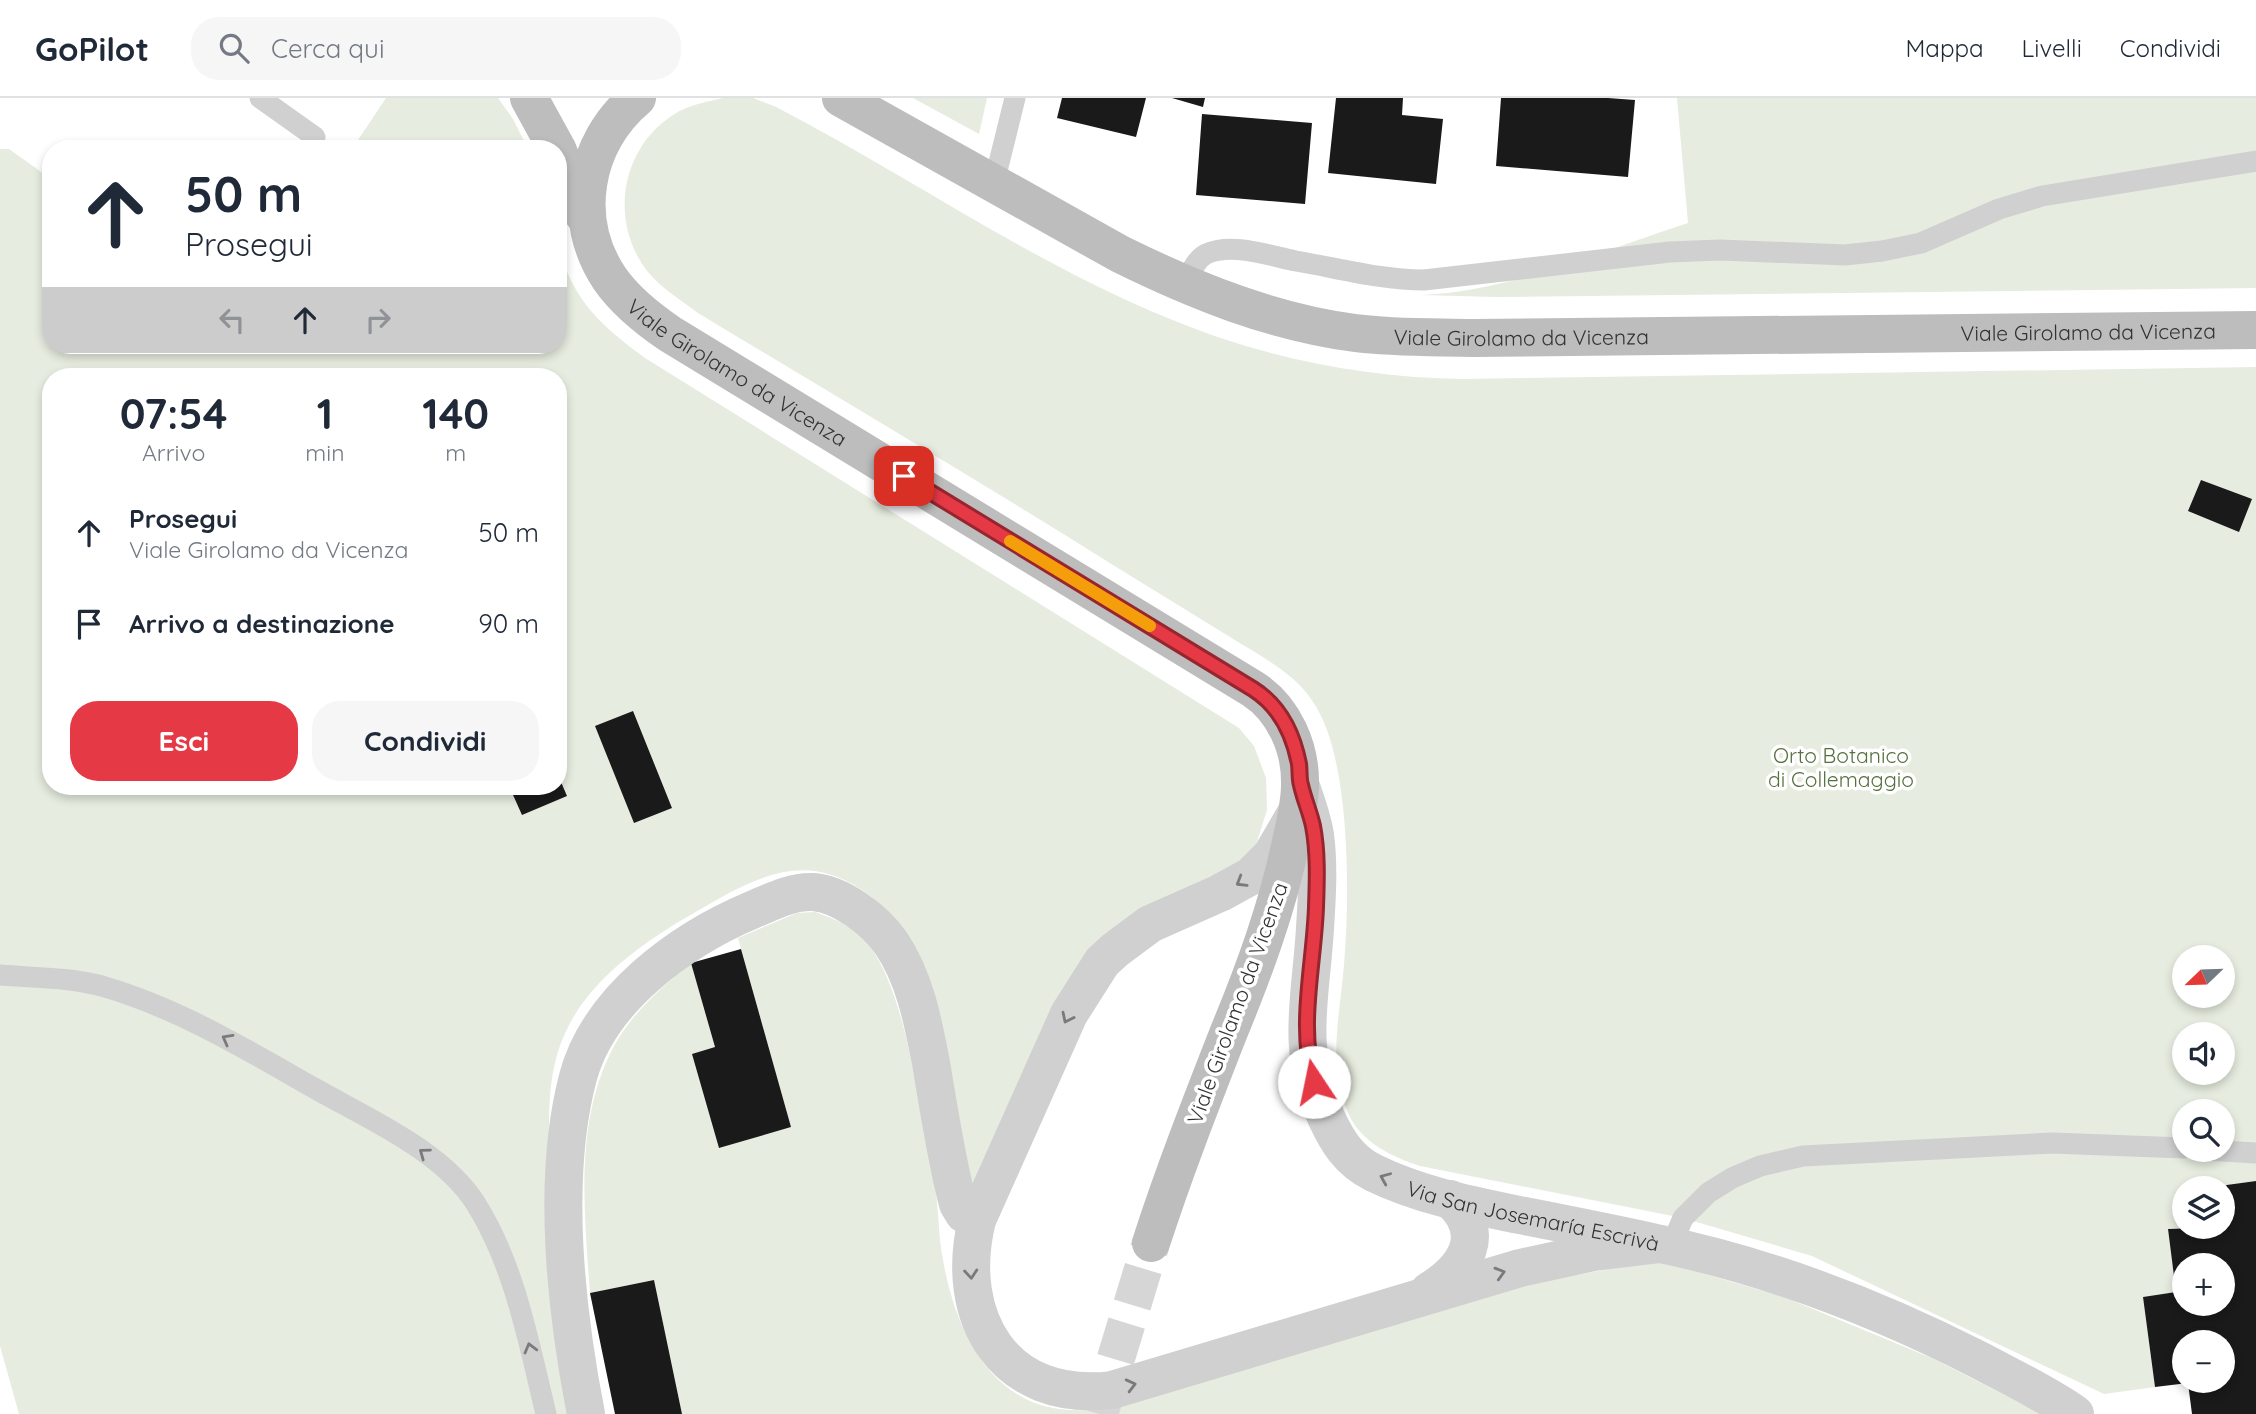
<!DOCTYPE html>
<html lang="it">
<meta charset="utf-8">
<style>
:root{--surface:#fff;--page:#f6f6f7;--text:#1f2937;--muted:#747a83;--line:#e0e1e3;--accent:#e63946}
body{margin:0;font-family:Quicksand,sans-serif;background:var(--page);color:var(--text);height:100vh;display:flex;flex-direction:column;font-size:26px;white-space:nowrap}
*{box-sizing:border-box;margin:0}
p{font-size:23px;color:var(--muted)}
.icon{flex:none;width:38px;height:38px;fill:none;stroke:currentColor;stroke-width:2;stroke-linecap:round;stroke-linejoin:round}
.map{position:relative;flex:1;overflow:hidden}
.side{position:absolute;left:42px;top:270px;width:525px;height:427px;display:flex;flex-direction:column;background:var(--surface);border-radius:28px;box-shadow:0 4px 10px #0003}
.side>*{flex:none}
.top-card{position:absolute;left:42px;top:42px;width:525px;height:214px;border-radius:28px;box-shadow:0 4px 10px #0003;background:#fff;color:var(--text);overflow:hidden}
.needle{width:46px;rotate:247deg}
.tools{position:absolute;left:2172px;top:847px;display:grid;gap:14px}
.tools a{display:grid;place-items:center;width:63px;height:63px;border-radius:50%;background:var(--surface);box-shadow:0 4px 10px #0003;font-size:35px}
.pin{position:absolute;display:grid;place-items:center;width:60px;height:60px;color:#fff;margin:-30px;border-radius:14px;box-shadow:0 4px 10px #0006}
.me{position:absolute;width:77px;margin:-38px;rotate:349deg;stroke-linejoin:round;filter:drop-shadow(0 0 5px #0008)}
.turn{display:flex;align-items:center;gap:24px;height:147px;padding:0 28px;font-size:32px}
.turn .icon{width:91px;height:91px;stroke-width:2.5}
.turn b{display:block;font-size:49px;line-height:60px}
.lanes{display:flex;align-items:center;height:66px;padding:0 28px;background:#0003;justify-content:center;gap:35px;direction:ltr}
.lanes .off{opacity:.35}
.eta{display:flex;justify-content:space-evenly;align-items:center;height:119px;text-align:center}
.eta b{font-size:42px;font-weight:800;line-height:49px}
.cta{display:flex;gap:14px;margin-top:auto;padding:14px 28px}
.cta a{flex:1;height:80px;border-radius:28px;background:var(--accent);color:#fff;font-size:28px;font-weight:800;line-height:80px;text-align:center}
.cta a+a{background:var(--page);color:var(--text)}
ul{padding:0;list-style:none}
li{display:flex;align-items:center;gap:21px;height:91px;padding:0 28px}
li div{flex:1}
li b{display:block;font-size:26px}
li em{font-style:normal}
header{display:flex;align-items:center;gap:42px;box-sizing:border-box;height:98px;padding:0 35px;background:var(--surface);border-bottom:2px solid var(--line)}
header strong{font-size:33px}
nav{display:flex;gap:38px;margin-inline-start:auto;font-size:24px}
.search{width:490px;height:63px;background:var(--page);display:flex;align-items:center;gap:18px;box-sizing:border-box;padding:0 24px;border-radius:28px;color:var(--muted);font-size:26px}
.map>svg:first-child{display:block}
.green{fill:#e6ecdf;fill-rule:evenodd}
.building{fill:#1a1a1a;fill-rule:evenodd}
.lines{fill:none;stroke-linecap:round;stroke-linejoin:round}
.secondary-tunnel{stroke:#d6d6d6;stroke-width:38;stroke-dasharray:38 19;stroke-linecap:butt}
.service{stroke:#d0d0d0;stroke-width:21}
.minor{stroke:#d0d0d0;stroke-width:38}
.secondary{stroke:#bdbdbd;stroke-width:38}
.oneway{stroke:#7a7a7a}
.route-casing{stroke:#96252e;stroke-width:18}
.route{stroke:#e63946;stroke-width:12}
.slow{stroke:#f59e0b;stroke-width:12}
.labels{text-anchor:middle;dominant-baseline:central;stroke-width:7;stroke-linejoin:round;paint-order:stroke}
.street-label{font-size:21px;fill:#333;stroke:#fff}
.park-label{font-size:21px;fill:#56703f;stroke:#fff}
</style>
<header>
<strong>GoPilot</strong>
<div class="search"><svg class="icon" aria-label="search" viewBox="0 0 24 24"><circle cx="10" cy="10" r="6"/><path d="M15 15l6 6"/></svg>Cerca qui</div>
<nav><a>Mappa</a><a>Livelli</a><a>Condividi</a></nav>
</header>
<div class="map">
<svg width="2256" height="1316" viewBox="0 0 2256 1316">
<rect width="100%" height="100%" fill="#fff"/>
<path class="green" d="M386 0H498L513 21 528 51H352Z
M723 0H753L776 9C915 81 1046 175 1193 230 1279 263 1372 280 1463 281L2256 269V1083L2207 1090H2184V1129L2168 1131 2176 1194 2143 1199 2155 1289 2104 1296 1812 1158 1683 1120 1420 1068C1393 1059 1364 1046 1350 1019 1328 974 1338 926 1343 878 1350 810 1351 682 1322 620 1315 605 1305 591 1292 580 1273 564 1251 552 1230 539 1191 515 1152 491 1113 467 976 381 837 299 698 215 681 202 662 191 648 174 609 125 620 51 673 17 688 7 706 4 723 0ZM2184 859H2222V898H2184ZM2184 936H2222V975H2184ZM2184 1013H2222V1052H2184Z
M913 0H987L979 36Z
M1677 0H2256V190L1497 199 1420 197C1514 193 1600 153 1688 125Z
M0 51H9L51 81V247H558V151C577 206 599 226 645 260L1239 630 1254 648 1266 680 1267 712 1256 747 1244 763 1160 803 980 1083 970 1087 872 799C818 758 776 769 720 800 663 832 595 871 566 933 537 993 553 1077 558 1142 563 1200 567 1258 572 1316H19L0 1248ZM51 278H558V688H51Z
M815 814C835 821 857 830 869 847 899 888 911 960 920 1009 925 1035 931 1061 935 1088 939 1112 938 1137 943 1162 954 1226 986 1301 1059 1311 1075 1313 1091 1312 1107 1311L1528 1186 1657 1162 1784 1199 1934 1261 2042 1316H682L654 1182 590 1195C584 1111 573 1013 620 938 639 909 665 886 691 865L715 949 693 956 720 1050 791 1029 738 840 797 815Z"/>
<path class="building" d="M1062 0H1146L1136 39 1057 20Z
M1172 0H1205L1203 9Z
M1336 0H1403L1402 17 1443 21 1436 86 1328 75Z
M1501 0H1608L1635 2 1628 79 1496 68Z
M1202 16 1312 25 1305 106 1196 97Z
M2201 382 2252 401 2239 434 2188 413Z
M633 613 672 710 634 725 595 628Z
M558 677 567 698 522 717 509 688H558Z
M741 851 791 1029 719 1050 692 956 715 949 691 865Z
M2256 1083V1316H2192L2188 1285 2155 1289 2143 1199 2176 1194 2168 1131 2222 1129V1090L2212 1089ZM2184 1167H2222V1206H2184ZM2184 1244H2222V1283H2184Z
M654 1182 682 1316H615L590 1195Z"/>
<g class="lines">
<path class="secondary-tunnel" d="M1099 1316 1151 1145"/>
<path class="service" d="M260 0 315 39
M994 85 1015 0
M1184 186C1190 176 1195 162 1206 156 1232 144 1270 158 1296 163 1338 170 1381 182 1424 182L1670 154 1720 152 1845 157 1882 153 1921 145 1999 111 2042 98 2256 63
M0 877C34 880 72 879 105 889 180 911 247 952 314 990 367 1020 443 1053 476 1106 515 1168 529 1246 546 1316
M2206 1052 2256 1055
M1671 1148 1683 1120 1708 1095 1732 1080 1760 1068 1803 1058 2052 1045 2184 1050"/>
<g class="minor">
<path id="s1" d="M1300 686C1306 703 1312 719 1315 737 1319 767 1317 799 1315 830 1311 901 1295 949 1326 1019 1337 1043 1349 1063 1374 1075 1419 1097 1470 1107 1519 1117 1565 1126 1611 1135 1656 1145 1768 1168 1877 1210 1979 1262 2011 1279 2045 1295 2075 1316"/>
<path d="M1295 717 1271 758 1251 778 1220 795 1150 826 1115 852 1102 864 1069 916 977 1122C953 1220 1004 1305 1112 1292L1520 1170 1594 1154 1660 1146"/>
<path d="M1429 1193C1465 1171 1489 1136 1450 1101"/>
<path d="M586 1316C566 1214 551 1081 578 979 599 901 681 842 752 812 771 804 792 793 813 794 841 796 875 822 891 845 915 880 923 924 931 965 939 1012 946 1060 958 1106L964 1116 977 1122"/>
</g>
<g class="secondary">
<path d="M529 0 557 51"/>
<path id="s2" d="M637 0C583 45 570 122 610 181 626 204 648 221 670 236L1253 591C1284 611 1301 650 1300 687 1300 706 1295 725 1291 744 1277 811 1254 873 1228 936 1201 1005 1174 1074 1151 1145"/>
<path id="s3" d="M841 0 1120 156C1195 193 1272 224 1355 235 1394 240 1434 239 1473 240L2256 232"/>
<path d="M558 53 583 116"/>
</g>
</g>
<defs><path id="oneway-chevron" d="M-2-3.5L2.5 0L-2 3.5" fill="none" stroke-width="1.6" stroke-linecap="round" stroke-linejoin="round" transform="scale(1.75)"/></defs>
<g class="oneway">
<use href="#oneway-chevron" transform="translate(1241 784) rotate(149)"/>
<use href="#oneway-chevron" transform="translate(1067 920) rotate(116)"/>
<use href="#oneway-chevron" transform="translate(227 941) rotate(-151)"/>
<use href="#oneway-chevron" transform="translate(424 1055) rotate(-144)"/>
<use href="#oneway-chevron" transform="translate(1385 1080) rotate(-157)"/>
<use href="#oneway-chevron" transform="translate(1500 1175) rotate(-16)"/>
<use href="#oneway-chevron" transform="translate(971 1176) rotate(85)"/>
<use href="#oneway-chevron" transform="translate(530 1250) rotate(-105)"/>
<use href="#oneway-chevron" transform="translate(1131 1287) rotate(-14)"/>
</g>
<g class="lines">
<defs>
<path id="route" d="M904 378 1253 591C1280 608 1293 635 1299 666 1300 673 1299 681 1301 687 1304 701 1310 714 1313 728 1318 754 1317 782 1316 809 1314 867 1298 927 1314 984"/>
</defs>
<use href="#route" class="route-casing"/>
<use href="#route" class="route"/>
<path class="slow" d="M1010 443 1150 528"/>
</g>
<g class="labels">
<g class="street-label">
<text stroke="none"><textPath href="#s3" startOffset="1302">Viale Girolamo da Vicenza</textPath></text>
<text stroke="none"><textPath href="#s3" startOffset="735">Viale Girolamo da Vicenza</textPath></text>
<text stroke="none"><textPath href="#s2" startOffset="360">Viale Girolamo da Vicenza</textPath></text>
<text transform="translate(1237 905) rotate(-70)">Viale Girolamo da Vicenza</text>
<text stroke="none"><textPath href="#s1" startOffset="579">Via San Josemaría Escrivà</textPath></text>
</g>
<g class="park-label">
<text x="1841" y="657">Orto Botanico<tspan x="1841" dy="24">di Collemaggio</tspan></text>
</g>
</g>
</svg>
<div class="tools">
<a><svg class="needle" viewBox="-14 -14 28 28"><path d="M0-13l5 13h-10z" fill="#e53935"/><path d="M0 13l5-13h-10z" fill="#747a83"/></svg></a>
<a><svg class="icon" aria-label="sound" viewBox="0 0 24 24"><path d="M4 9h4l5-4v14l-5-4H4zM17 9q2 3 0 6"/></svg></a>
<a><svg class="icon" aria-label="search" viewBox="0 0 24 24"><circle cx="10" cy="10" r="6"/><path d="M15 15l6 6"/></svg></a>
<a><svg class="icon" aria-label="layers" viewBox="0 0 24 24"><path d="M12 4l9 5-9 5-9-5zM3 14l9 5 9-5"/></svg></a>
<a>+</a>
<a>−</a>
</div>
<div class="pin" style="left:904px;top:378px;background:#d93025"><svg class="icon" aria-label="arrive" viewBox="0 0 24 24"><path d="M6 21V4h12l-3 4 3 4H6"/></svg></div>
<svg class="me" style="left:1314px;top:984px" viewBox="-20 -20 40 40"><circle r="19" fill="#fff"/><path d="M0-13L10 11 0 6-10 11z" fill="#e63946"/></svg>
<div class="top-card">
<div class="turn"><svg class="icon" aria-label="ahead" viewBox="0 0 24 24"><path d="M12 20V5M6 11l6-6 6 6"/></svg><div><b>50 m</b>Prosegui</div></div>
<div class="lanes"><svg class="icon off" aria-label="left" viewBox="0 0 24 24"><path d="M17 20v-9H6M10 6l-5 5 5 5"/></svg><svg class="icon" aria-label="ahead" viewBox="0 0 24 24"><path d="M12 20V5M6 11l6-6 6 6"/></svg><svg class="icon off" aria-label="right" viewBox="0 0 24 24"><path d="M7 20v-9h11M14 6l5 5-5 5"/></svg></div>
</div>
<section class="side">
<div class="eta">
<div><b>07:54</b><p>Arrivo</p></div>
<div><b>1</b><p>min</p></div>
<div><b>140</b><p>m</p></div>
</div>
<ul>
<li><svg class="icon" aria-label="ahead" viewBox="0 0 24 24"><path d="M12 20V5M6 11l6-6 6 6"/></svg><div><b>Prosegui</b><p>Viale Girolamo da Vicenza</p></div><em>50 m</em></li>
<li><svg class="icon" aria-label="arrive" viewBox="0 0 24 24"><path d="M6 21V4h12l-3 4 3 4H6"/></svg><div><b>Arrivo a destinazione</b></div><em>90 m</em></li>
</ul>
<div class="cta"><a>Esci</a><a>Condividi</a></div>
</section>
</div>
